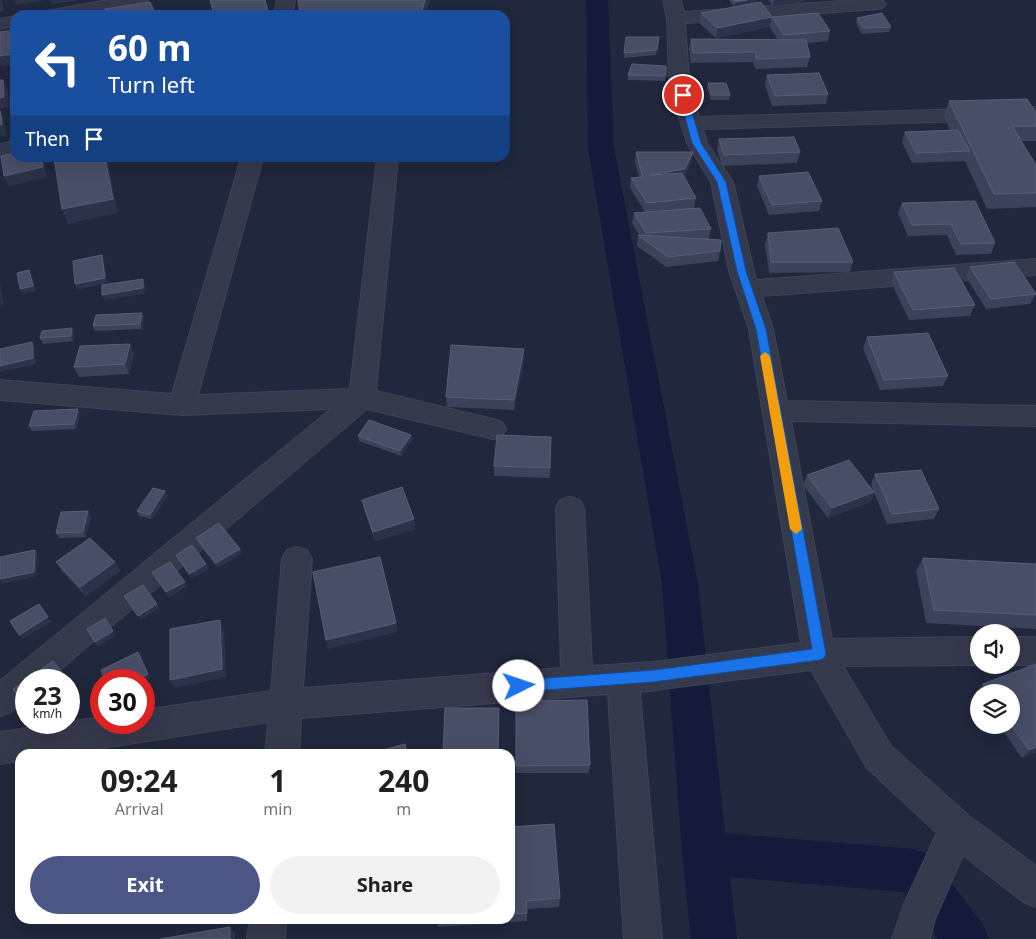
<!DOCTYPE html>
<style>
:root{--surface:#fff;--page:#f2f2f2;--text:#202124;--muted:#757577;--accent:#4b5586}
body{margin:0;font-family:"Noto Sans",sans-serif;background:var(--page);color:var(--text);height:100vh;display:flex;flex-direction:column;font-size:19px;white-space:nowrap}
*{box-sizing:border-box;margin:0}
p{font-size:16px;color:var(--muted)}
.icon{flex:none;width:28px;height:28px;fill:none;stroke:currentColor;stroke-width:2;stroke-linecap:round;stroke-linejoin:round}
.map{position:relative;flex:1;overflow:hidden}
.details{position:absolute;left:15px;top:749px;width:500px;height:175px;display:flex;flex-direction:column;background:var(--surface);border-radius:15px;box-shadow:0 5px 20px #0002}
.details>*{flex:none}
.guide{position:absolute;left:10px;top:10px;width:500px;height:152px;border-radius:15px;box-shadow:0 5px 20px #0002;background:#1a4fa0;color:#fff;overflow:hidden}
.buttons{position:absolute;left:970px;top:624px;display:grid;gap:10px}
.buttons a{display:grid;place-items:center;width:50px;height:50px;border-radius:50%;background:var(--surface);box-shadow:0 5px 20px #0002;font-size:25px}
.speed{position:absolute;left:15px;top:669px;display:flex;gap:10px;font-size:25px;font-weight:700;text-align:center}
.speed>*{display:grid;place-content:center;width:65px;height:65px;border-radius:50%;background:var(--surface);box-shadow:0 5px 20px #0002;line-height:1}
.speed small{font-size:12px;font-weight:400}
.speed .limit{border:8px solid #d22;background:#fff;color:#111}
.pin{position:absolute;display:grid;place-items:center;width:42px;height:42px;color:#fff;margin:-21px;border:2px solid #fff;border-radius:50%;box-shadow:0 1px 5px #0007}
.me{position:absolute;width:55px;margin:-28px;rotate:86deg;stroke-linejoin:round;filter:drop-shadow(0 0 4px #0008)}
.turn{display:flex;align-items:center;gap:18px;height:105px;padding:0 15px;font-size:22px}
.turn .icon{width:65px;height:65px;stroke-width:2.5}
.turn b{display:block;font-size:35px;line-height:42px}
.then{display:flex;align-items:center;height:48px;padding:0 15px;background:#0003;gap:10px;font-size:19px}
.eta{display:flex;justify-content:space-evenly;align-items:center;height:85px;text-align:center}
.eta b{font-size:30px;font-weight:700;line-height:35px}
.primary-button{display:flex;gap:10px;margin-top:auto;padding:10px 15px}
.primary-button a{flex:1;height:58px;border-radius:30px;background:var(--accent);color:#fff;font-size:20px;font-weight:700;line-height:58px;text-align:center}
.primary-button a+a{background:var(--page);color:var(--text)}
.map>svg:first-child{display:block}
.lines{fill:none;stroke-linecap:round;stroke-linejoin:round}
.canal{fill:#141b3a;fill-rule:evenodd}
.minor-casing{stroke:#3e4355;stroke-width:2}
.minor{fill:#35394c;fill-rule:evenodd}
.wall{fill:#3c425a}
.shaded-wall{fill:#2c3249}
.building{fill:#484e66;stroke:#585e75}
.route{fill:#1a73e8;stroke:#114b97}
.slow{fill:#f59e0b}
</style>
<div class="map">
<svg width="1036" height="939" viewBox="0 0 1036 939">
<rect width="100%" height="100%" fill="#21273c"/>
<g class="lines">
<path class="canal" d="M586 0H608L614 148 698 584 725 833 914 849 930 855 982 923 989 939H938L903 892 730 877 737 939H691L682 853 662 584 588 148Z"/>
<defs>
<path id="minor" d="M108 0H148L145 4 139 5 84 15H44L47 11 53 10Z
M277 0H295L292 15H274Z
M663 0H681L684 12 858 0H882L886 4 883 8 877 9 685 23 689 79 699 117 1036 107V119L703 129 707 143 733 182 756 280 1036 259V275L762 296 773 329 787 401 1036 406V426L791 421 832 639 979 637V665L843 666 891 746 969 816 1036 866V907L1023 902 963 855 935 919 930 939H892L904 904 937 833 867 768 811 670 640 692 662 939H624L608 694 301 718 299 754H265L268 722 65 754H20V761L0 764V732L101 717V722H144V710L271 691 282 559 287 550 297 547 307 550 312 559 303 688 561 668 556 508 560 500 570 497 580 500 584 508 592 666 654 662 801 643 749 329 729 271 711 182 687 143 677 111 669 79 667 18Z
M15 16V26L0 29V19Z
M15 141V153L0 156V144Z
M241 158H263L198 395 350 389 377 158H398L376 391 493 419 502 422 506 429 502 436 493 439 367 409 48 680H26V699L11 712 0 716V681L331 409 182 415 0 400V380L172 394Z
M1011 637H1036V665H1011Z
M250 919H286L285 939H247Z"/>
</defs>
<use href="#minor" class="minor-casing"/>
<use href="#minor" class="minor"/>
</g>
<path class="wall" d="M729 0H757L756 3 772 17 770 27 716 38 699 23 701 13 734 7Z
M768 0H804L803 2 773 6Z
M772 17 830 31 828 41 807 43 810 57 807 67 755 69 753 62 691 63 689 49 691 39 778 40 770 27Z
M857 18 891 27 889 32 862 34 856 23Z
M626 37H659L656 55 624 58Z
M628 75 666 76 665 81 628 80Z
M767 75 828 94 826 104 772 106 765 85Z
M708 83 730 95 729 100H711L707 88Z
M949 101 1036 113V141H1021L1036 165V207L987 209 965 161 912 163 902 142 905 132 950 130 944 116Z
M719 139 800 152 797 163 722 166 717 150Z
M636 152 691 162 684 178 696 198 694 208 711 229 709 239H706L720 251 718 261 666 267 637 246 638 235 640 236 632 223 634 213 645 212 630 188 631 178 639 177 635 162Z
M759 176 822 201 819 211 769 215 757 186Z
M902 203 995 243 991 254 956 255 947 235 908 236 898 213Z
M768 233 853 262 850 272 769 273 765 244Z
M970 267 1036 294 1030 304 986 309 966 277Z
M894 272 975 305 970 316 909 320 891 282Z
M142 313 144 318 142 329 95 331 93 326Z
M72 328 74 333 73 341 43 344 40 338Z
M867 337 948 376 943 386 880 390 863 348Z
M130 344 134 354 129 374 79 377 74 367Z
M524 359 514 410 447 407 446 397Z
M80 414 76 429 32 431 29 426Z
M411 435 412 440 401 456 359 441 358 436Z
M551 437 550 478 494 476V466Z
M875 474 939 509 934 519 887 524 874 493 870 502 828 518 803 485 807 475 874 492 871 484Z
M165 491 168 496 152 519 139 516 137 511Z
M362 500 415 529 375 541 364 509Z
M91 516 86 537 59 538 56 533Z
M196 538 240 549 242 553 218 568 198 543Z
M176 555 206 564 208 569 192 578 178 560Z
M923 558 1036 564V629L926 623 916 571Z
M56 562H115L120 571 86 596 62 571Z
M152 572 187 586 169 597 154 577Z
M1036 664V752L1022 758 999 725H1011V692H979V696L976 692 983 684Z
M516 701 590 765 589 773H516Z
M510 827 560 898 559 907 527 909V921L438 927 436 919H510Z"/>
<path class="shaded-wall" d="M0 0H2L4 11 0 12Z
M13 0H41L42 1 15 5Z
M50 0H77V1L51 4Z
M425 0H430L426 15H421Z
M747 0H757L756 4 734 7 735 2Z
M774 0H804L803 2 773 6Z
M772 17 770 27 716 38 717 28Z
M15 54V64L2 66 0 62V56Z
M3 80 8 90 9 107 0 108 3 116 7 135 0 136V98Z
M693 152 691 162 684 179 650 175Z
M41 158H43L47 177 9 186 4 176Z
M105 158H107L118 213 68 224 62 209Z
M102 255 104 260 107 283 77 290 75 284Z
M29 270 32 275 36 291 23 294 20 289Z
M143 279 145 285V294L104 300 102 295Z
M0 284 4 304 0 305Z
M142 313 144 318 142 329 140 324Z
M72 328 74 333 73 341 71 336Z
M32 342 35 347 36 364 0 372V366Z
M130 344 134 354 129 374 125 364Z
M524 349V359L514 410V400Z
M78 409 80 414 76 429 74 424Z
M411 435 412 440 401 456 400 451Z
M165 491 168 496 152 519 150 515Z
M874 492 870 502 828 518 832 508Z
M88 511 91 516 86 537 83 532Z
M414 519 415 529 375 541 373 532Z
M240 549 242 553 218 568 216 563Z
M35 550 38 554 37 576 2 584 0 581V579Z
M115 562 120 571 86 596 80 587Z
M206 564 208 569 192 578 189 574Z
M185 582 187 586 169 597 166 592Z
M39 604 51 622 22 639 19 635Z
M157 604 159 608 141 620 138 616Z
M220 620 224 629 226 677 175 688 170 680Z
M396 623 397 632 328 649 326 640Z
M113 631 115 636 98 647 95 642Z
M138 652 150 678 144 682V680H136Z
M71 684 74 688 69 692V686Z
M1036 747V752L1022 758 1029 750Z
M230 927 235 933V939H230Z"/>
<path class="building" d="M210 0H265L269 14 265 15H214Z
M298 0H425L421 15H300Z
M733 0H747L735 2Z
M150 2 156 15H109L108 11H105V9Z
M761 2 772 17 717 28 701 13Z
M108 11V15H66Z
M818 13 830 31 784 35 772 17Z
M882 13 891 27 863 28 857 18Z
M15 30V54L0 56V32Z
M626 37H659L657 50 624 53Z
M691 39 806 40 810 57 757 59 755 52 693 53Z
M632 64 666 66V76L628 75Z
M819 73 828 94 775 96 767 75Z
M0 80H3L4 97 0 98Z
M708 83H726L730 95H712Z
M1027 99 1036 113V126H1012L1036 165V193L994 194 949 101Z
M0 111 2 124 0 125Z
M958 130 970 151 916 153 905 132Z
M794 137 800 152 724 155 719 139Z
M636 152H693L685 169 650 175 682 173 696 198 647 203 631 178 643 177Z
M15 153V158H41L43 167 4 176 1 156Z
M54 158H105L113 199 62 209Z
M808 172 822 201 772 205 759 176Z
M975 201 995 243 961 244 951 224 912 225 902 203Z
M700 208 711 229 646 233 634 213Z
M838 228 853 262H771L768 233Z
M638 235 721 240 720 251 668 257Z
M102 255 105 278 75 284 73 261Z
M1014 262 1036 294 991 299 970 267Z
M954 268 975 305 913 310 894 272Z
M29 270 33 286 20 289 17 273Z
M143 279V288L102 295V285Z
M142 313 140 324 93 326 96 315Z
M72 328 71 336 40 338 42 331Z
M928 333 948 376 884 380 867 337Z
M32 342 33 358 0 366V349Z
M130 344 125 364 74 367 80 346Z
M451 345 524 349 514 400 446 397Z
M78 409 74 424 29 426 34 411Z
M369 420 411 435 400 451 358 436Z
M497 435 551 437 550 468 494 466Z
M849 460 874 492 832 508 807 475Z
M921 470 939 509 892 514 875 474Z
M402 487 414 519 373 532 362 500Z
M153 488 165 491 150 515 137 511Z
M88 511 83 532 56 533 61 512Z
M219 523 240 549 216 563 196 538Z
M90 538 115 562 80 587 56 562Z
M192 545 206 564 189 574 176 555Z
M35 550 34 572 0 579V557Z
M380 557 396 623 326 640 313 572Z
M923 558 1036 564V615L934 610Z
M170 562 185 582 166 592 152 572Z
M143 585 157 604 138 616 124 596Z
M39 604 48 617 19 635 10 621Z
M105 618 113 631 95 642 87 629Z
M220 620 222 669 170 680V629Z
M138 652 148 674 136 680H105L101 670Z
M53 661 68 680H26V707L13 689Z
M1036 664V747L1029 750 1011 725V692H989L983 684Z
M587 700 590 765 516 766V701Z
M445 708H499L498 754H443Z
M405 744 407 754H368Z
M554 824 560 898 526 901 527 913 510 914V827Z
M230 927V939H160Z"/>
<path class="route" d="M683 93 687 95 701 143 726 182 746 271 766 329 826 654 824 658 820 660 654 682 519 692 514 690 512 686 514 682 519 680 654 670 812 649 756 329 737 271 717 182 692 143 679 95Z"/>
<path class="slow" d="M765 352 770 356 802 529 796 534 790 529 760 356Z"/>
</svg>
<div class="buttons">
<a><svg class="icon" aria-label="sound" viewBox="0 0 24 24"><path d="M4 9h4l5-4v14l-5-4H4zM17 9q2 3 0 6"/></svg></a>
<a><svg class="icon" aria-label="layers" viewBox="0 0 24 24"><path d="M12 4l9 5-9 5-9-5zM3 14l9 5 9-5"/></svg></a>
</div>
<div class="speed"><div>23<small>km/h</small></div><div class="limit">30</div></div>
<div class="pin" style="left:683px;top:95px;background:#d93025"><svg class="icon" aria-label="arrive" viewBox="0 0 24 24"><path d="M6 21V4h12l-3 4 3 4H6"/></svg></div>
<svg class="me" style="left:519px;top:686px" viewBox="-20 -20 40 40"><circle r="19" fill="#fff"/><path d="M0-13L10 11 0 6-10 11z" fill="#1a73e8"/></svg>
<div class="guide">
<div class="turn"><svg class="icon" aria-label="left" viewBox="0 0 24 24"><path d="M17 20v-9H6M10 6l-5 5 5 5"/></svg><div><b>60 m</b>Turn left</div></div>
<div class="then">Then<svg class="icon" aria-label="arrive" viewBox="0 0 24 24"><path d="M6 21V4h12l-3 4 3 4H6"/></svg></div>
</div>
<section class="details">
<div class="eta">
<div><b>09:24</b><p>Arrival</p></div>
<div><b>1</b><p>min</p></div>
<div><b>240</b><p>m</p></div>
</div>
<div class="primary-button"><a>Exit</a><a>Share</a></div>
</section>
</div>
